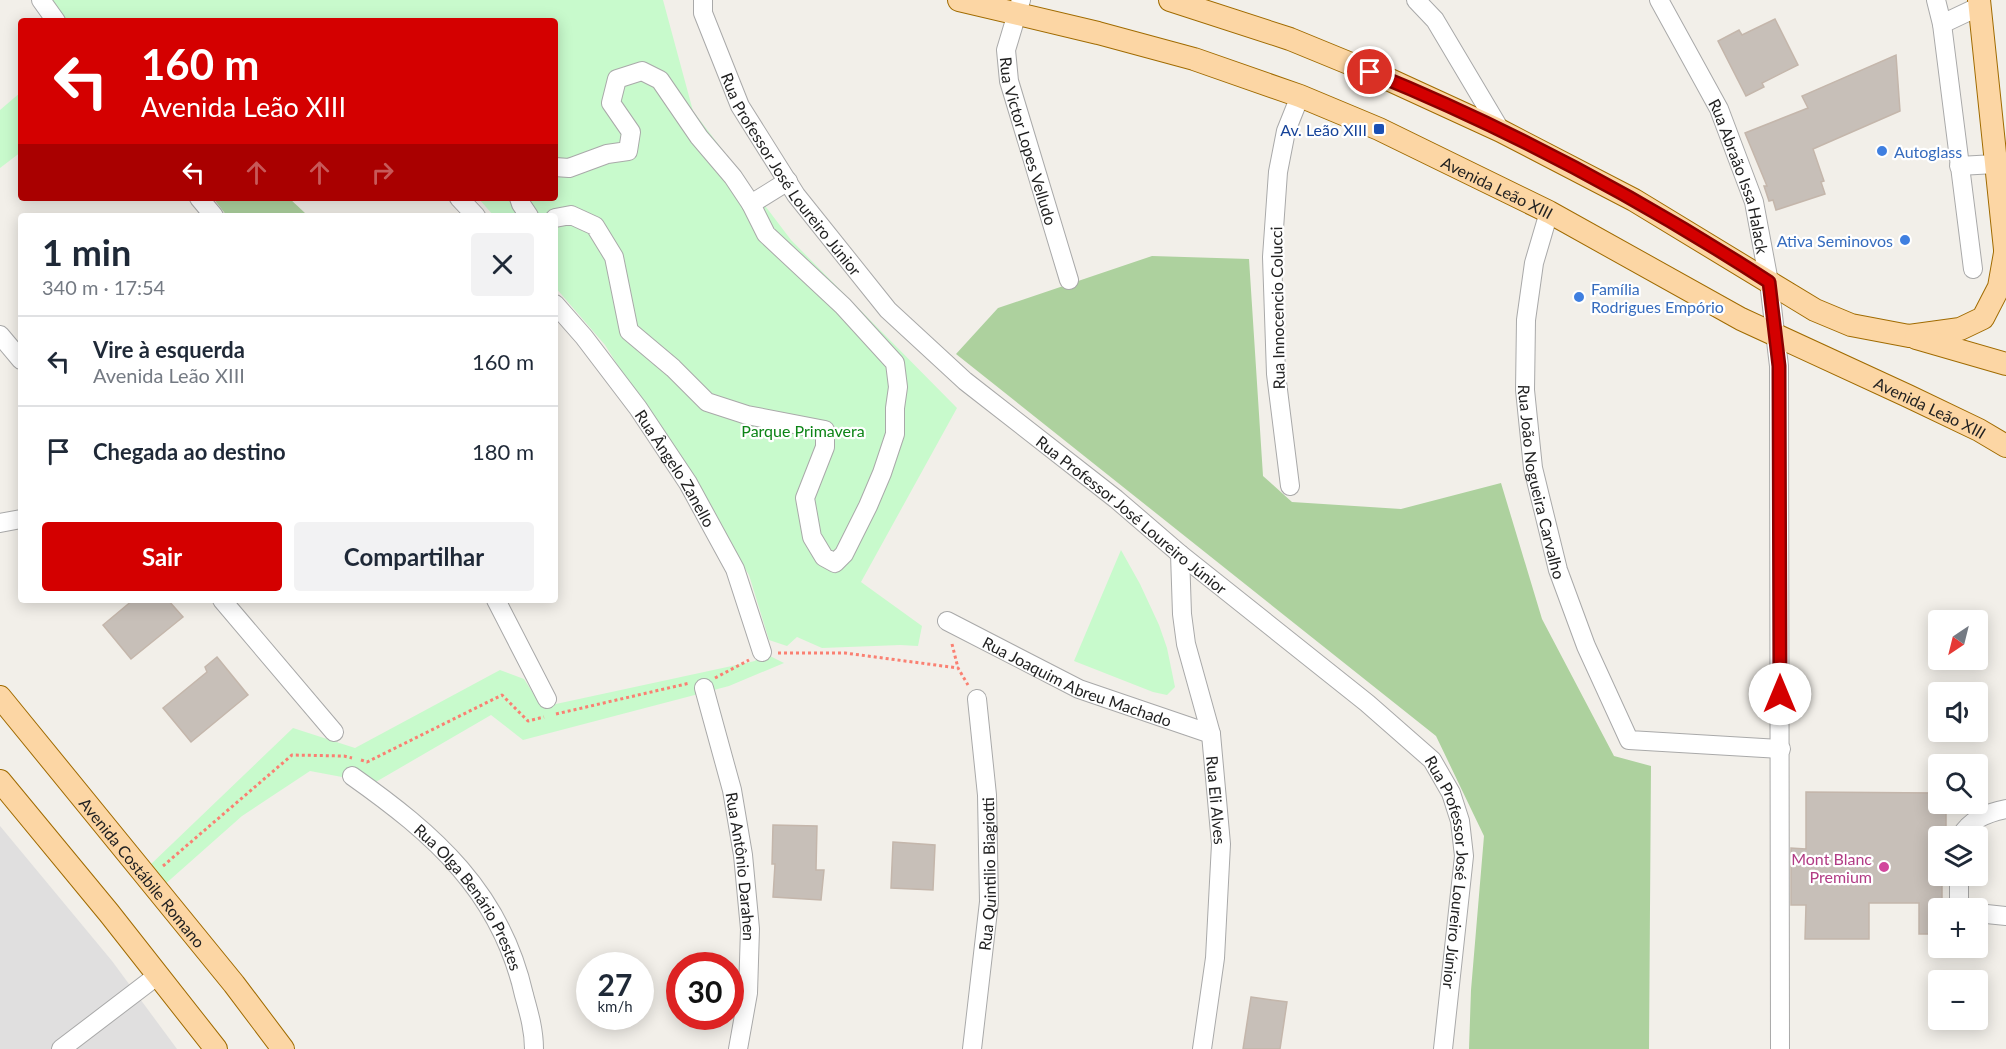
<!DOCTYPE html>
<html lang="pt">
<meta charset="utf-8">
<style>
:root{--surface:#fff;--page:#f2f2f3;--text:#1f2937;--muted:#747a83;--line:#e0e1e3;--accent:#d40000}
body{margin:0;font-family:Lato,sans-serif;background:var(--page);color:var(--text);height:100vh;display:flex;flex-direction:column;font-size:22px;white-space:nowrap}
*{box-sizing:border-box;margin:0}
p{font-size:20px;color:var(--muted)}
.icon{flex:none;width:33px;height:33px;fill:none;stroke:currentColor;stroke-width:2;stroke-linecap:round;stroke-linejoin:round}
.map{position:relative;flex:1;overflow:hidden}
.details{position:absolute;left:18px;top:213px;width:540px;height:390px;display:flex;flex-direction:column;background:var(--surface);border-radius:6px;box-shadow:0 3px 15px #0003}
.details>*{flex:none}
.banner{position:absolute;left:18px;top:18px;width:540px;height:183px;border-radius:6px;box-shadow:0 3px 15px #0003;background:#d40000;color:#fff;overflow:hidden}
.needle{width:39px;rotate:215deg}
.fabs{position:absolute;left:1928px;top:610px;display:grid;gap:12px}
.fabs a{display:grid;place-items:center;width:60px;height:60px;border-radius:6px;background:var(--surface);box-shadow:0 3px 15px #0003;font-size:30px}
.speed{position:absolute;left:576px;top:952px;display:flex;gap:12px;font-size:30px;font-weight:700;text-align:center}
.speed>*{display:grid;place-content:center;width:78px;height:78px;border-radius:50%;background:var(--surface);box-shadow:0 3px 15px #0003;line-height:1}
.speed small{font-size:15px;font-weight:400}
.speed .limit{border:9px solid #d22;background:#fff;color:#111}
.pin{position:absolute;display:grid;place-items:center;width:51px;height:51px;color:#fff;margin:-26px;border:3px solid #fff;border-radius:50%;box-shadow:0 2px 6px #0007}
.me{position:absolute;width:66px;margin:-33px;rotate:0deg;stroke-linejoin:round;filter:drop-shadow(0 0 4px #0008)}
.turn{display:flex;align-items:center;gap:21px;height:126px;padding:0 24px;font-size:27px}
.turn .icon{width:78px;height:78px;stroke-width:2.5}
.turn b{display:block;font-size:42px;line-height:51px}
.lanes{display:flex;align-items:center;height:57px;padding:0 24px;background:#0003;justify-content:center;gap:30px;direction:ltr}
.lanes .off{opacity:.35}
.round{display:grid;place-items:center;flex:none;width:63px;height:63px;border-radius:6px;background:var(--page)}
.overview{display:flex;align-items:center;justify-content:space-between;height:102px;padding:0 24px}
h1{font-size:36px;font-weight:700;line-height:45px}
.primary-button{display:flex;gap:12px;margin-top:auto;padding:12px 24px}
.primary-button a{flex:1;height:69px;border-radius:6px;background:var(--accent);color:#fff;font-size:24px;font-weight:700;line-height:69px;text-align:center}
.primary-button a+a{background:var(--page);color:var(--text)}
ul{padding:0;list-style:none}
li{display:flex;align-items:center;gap:18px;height:90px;padding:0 24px;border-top:2px solid var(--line)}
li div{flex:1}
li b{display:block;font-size:22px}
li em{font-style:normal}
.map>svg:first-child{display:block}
.residential{fill:#e0dfdf}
.forest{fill:#add19e}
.park{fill:#c8facc}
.building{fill:#c7bfb8;stroke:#c4b6ab;stroke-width:1.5}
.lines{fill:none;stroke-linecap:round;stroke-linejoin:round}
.minor-casing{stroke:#a9a9a9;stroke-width:20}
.major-casing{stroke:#a06b00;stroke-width:24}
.path{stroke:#fa8072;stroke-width:3;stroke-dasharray:3 3;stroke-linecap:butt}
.minor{stroke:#fff;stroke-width:18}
.major{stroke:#fcd6a4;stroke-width:22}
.route-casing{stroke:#8a0000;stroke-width:15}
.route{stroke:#d40000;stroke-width:10}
.transit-dot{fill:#1a4fb4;stroke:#fff;stroke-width:2}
.shop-dot{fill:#3f7fe0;stroke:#fff;stroke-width:2}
.hotel-dot{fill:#d1479c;stroke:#fff;stroke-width:2}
.labels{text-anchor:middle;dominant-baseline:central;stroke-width:4.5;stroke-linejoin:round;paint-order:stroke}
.transit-label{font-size:16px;fill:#164399;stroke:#fff;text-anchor:end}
.street-label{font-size:16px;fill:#222;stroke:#fff}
.shop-label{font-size:16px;fill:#366cbe;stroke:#fff;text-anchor:start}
.park-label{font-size:16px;fill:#0c8416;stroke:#fff}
.hotel-label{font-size:16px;fill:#b23c85;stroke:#fff;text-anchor:end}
</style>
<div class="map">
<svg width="2006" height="1049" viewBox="0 0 2006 1049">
<rect width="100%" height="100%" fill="#f2efe9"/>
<path class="residential" d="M0 826 112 961 177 1049H0Z"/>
<path class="forest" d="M213 198H289L305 213 304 216H227Z
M1152 256 1249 259 1263 476 1292 502 1401 509 1501 483 1542 619 1614 756 1651 766 1649 1049H1469L1471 990 1484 836 1436 736 956 354 998 308Z"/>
<path class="park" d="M48 0H663L693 111 791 240 957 408 861 582 922 626 918 646 900 645 822 648 797 637 787 646 769 640 749 575 605 345 555 287V216H494L478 198H555V21H61Z
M21 92V152L0 168V110Z
M1121 550 1140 584 1159 625 1167 648 1175 687 1167 695 1153 692 1074 661Z
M762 652 784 663 729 686 523 740 491 715 374 783 310 771 242 816 163 886 149 866 293 728 355 748 500 670 524 679 542 707 755 661Z"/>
<path class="building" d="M1775 19 1798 65 1762 83 1764 87 1746 96 1718 41 1739 30 1742 35Z
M1896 55 1900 111 1813 149 1824 181 1821 182 1825 194 1776 210 1773 200 1769 201 1764 186H1767L1745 133 1808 108 1802 96Z
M133 600H168L183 617 131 659 103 625Z
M217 657 248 695 191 742 163 708 207 672 205 667Z
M1806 792 1938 793V804H1946V837H1938V876H1942V909H1938V934H1919V903H1869V939H1805L1806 905H1791V848L1806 849Z
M773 825 817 826 816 870H824L821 900 773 897 775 864H772Z
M893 842 935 845 933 890 891 888Z
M1251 997 1287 1002 1280 1049H1243Z"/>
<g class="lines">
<defs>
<g id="minor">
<path d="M41 0 56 21"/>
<path id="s1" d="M703 0V13L740 106 796 195 888 310 965 381 1116 499 1180 554 1367 703 1432 760 1451 793 1460 821 1464 856 1443 1049"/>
<path id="s2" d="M1021 0 1006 50 1009 81 1069 280"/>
<path d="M1416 0 1435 20 1501 131"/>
<path id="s3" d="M1659 0 1719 109 1754 202 1769 282 1779 366 1780 1049"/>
<path d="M1936 0 1942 24 1973 269"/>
<path d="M1942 24 1980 6"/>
<path d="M1959 166 1995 164"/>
<path d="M555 167 569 168 607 154 628 151 631 132 611 103 617 79 642 71 660 80 699 137 733 177 751 204 788 181"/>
<path d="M199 198 214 216"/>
<path d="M459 198 476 216"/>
<path d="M519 198 521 204 529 216"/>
<path id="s4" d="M1549 212 1534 263 1526 320 1525 390 1533 468 1558 570 1586 646 1629 740 1781 749"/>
<path d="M555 218 571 215 595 226 614 257 629 331 673 368 707 402 747 415 825 430V447L805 498 812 537 824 557 835 563 844 554 868 506 882 473 895 434V408L898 387 895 363 843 306 766 234 751 204"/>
<path id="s5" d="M555 304 584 337 638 408 688 483 735 569 762 652"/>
<path d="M0 335 21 360"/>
<path d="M1290 486 1276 374 1272 257 1278 172 1286 131 1300 96"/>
<path d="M0 523 21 519"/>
<path id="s6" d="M1180 554 1182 614 1186 644 1211 734 1221 844 1215 958 1202 1049"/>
<path d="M222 600 334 732"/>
<path d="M496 600 547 699"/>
<path id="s7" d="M947 621 1079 689 1211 734"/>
<path id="s8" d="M704 688 732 790 743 855 750 929 748 993 738 1049"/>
<path id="s9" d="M352 776C434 834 501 892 524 995 529 1013 534 1030 534 1049"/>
<path d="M1960 837C1970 820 1986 813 2006 809"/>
<path d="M1959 886V901L1965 909"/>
<path d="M1977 913 2006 916"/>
<path d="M61 1049 158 975"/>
<path id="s10" d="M972 1049 989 902 987 795 977 699"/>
</g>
<g id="major">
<path id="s11" d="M959 0 1098 33 1194 59 1300 96 1379 129 1549 212 1741 319 1908 396 1979 430 2006 446"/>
<path d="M1170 0 1290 39 1390 80 1501 131 1634 200 1815 310 1851 325 1909 336 1960 329 1983 318 1999 287 2005 253"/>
<path d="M1979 0 2006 259"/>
<path d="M1916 338 2006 364"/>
<path id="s12" d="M0 697 234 984 283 1049"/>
<path d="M0 781 109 913 216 1049"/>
</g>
</defs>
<use href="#minor" class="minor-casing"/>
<use href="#major" class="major-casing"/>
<path class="path" d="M952 644 958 668
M778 653H845L958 668 968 685
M715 678 749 660
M556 714 690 683
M361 760 367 762 502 695 528 721 544 717
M163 866 292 755 344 756 352 758"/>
<use href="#minor" class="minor"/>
<use href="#major" class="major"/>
</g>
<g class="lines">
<defs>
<path id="route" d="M1370 72C1508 128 1644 201 1769 282L1779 366 1780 694"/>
</defs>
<use href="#route" class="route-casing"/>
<use href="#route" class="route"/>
</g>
<rect class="transit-dot" x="1373" y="123" width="12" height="12" rx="3"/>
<g class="shop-dot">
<circle cx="1882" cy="151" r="6"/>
<circle cx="1905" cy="240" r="6"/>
<circle cx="1579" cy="297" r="6"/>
</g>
<circle class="hotel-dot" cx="1884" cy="867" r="6"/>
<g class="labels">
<g class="transit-label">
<text x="1367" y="129">Av. Leão XIII</text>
</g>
<g class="street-label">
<text stroke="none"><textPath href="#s2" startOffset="146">Rua Victor Lopes Velludo</textPath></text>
<text stroke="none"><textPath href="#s1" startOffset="198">Rua Professor José Loureiro Júnior</textPath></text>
<text stroke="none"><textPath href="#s3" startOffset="195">Rua Abraão Issa Halack</textPath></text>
<text stroke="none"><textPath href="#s11" startOffset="572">Avenida Leão XIII</textPath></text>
<text transform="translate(1277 308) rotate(-91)">Rua Innocencio Colucci</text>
<text stroke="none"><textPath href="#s11" startOffset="1058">Avenida Leão XIII</textPath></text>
<text stroke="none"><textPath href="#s5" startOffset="204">Rua Ângelo Zanello</textPath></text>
<text stroke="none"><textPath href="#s4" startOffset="274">Rua João Nogueira Carvalho</textPath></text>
<text stroke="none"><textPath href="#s1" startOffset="684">Rua Professor José Loureiro Júnior</textPath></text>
<text stroke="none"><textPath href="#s7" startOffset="144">Rua Joaquim Abreu Machado</textPath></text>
<text stroke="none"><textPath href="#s6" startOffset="250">Rua Eli Alves</textPath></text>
<text stroke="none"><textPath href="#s8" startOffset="183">Rua Antônio Darahen</textPath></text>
<text stroke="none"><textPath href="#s12" startOffset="226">Avenida Costábile Romano</textPath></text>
<text stroke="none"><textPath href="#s10" startOffset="176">Rua Quintilio Biagiotti</textPath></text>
<text stroke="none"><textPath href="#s1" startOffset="1188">Rua Professor José Loureiro Júnior</textPath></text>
<text stroke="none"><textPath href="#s9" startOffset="171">Rua Olga Benário Prestes</textPath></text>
</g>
<g class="shop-label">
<text x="1894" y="151">Autoglass</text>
<text x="1893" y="240" text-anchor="end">Ativa Seminovos</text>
<text x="1591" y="288">Família<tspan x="1591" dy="18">Rodrigues Empório</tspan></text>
</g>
<g class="park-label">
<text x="803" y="430">Parque Primavera</text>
</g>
<g class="hotel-label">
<text x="1872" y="858">Mont Blanc<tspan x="1872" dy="18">Premium</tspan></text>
</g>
</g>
</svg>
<div class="fabs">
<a><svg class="needle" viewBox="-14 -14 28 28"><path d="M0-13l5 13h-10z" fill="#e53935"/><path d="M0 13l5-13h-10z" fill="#747a83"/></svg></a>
<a><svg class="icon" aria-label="sound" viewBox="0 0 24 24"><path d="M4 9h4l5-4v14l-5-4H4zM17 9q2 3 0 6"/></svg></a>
<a><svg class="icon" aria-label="search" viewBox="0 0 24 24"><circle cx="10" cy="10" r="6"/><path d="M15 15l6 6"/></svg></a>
<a><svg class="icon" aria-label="layers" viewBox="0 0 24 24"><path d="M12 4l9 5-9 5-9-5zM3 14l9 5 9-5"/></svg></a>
<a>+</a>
<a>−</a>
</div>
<div class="speed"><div>27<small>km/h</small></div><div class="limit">30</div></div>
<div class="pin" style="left:1370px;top:72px;background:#d93025"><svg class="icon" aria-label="arrive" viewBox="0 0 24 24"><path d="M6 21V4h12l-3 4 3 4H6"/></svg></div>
<svg class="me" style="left:1780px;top:694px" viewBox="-20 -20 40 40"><circle r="19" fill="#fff"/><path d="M0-13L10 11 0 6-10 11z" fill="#d40000"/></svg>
<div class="banner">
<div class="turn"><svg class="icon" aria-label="left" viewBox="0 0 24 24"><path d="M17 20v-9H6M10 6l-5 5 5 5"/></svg><div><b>160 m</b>Avenida Leão XIII</div></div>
<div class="lanes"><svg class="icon" aria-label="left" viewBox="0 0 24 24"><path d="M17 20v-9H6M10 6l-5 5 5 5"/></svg><svg class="icon off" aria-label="ahead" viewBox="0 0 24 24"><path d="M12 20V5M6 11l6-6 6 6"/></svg><svg class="icon off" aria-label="ahead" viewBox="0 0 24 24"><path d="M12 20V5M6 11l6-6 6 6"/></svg><svg class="icon off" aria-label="right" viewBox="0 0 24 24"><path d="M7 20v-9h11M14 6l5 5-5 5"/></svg></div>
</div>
<section class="details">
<div class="overview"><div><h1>1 min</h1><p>340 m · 17:54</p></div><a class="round"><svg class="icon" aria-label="close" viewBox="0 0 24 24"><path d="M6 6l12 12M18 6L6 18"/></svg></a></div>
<ul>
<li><svg class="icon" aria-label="left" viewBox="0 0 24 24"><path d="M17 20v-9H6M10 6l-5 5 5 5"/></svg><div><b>Vire à esquerda</b><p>Avenida Leão XIII</p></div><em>160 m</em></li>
<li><svg class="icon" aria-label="arrive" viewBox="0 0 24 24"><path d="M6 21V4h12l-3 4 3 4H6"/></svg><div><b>Chegada ao destino</b></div><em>180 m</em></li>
</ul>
<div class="primary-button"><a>Sair</a><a>Compartilhar</a></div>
</section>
</div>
